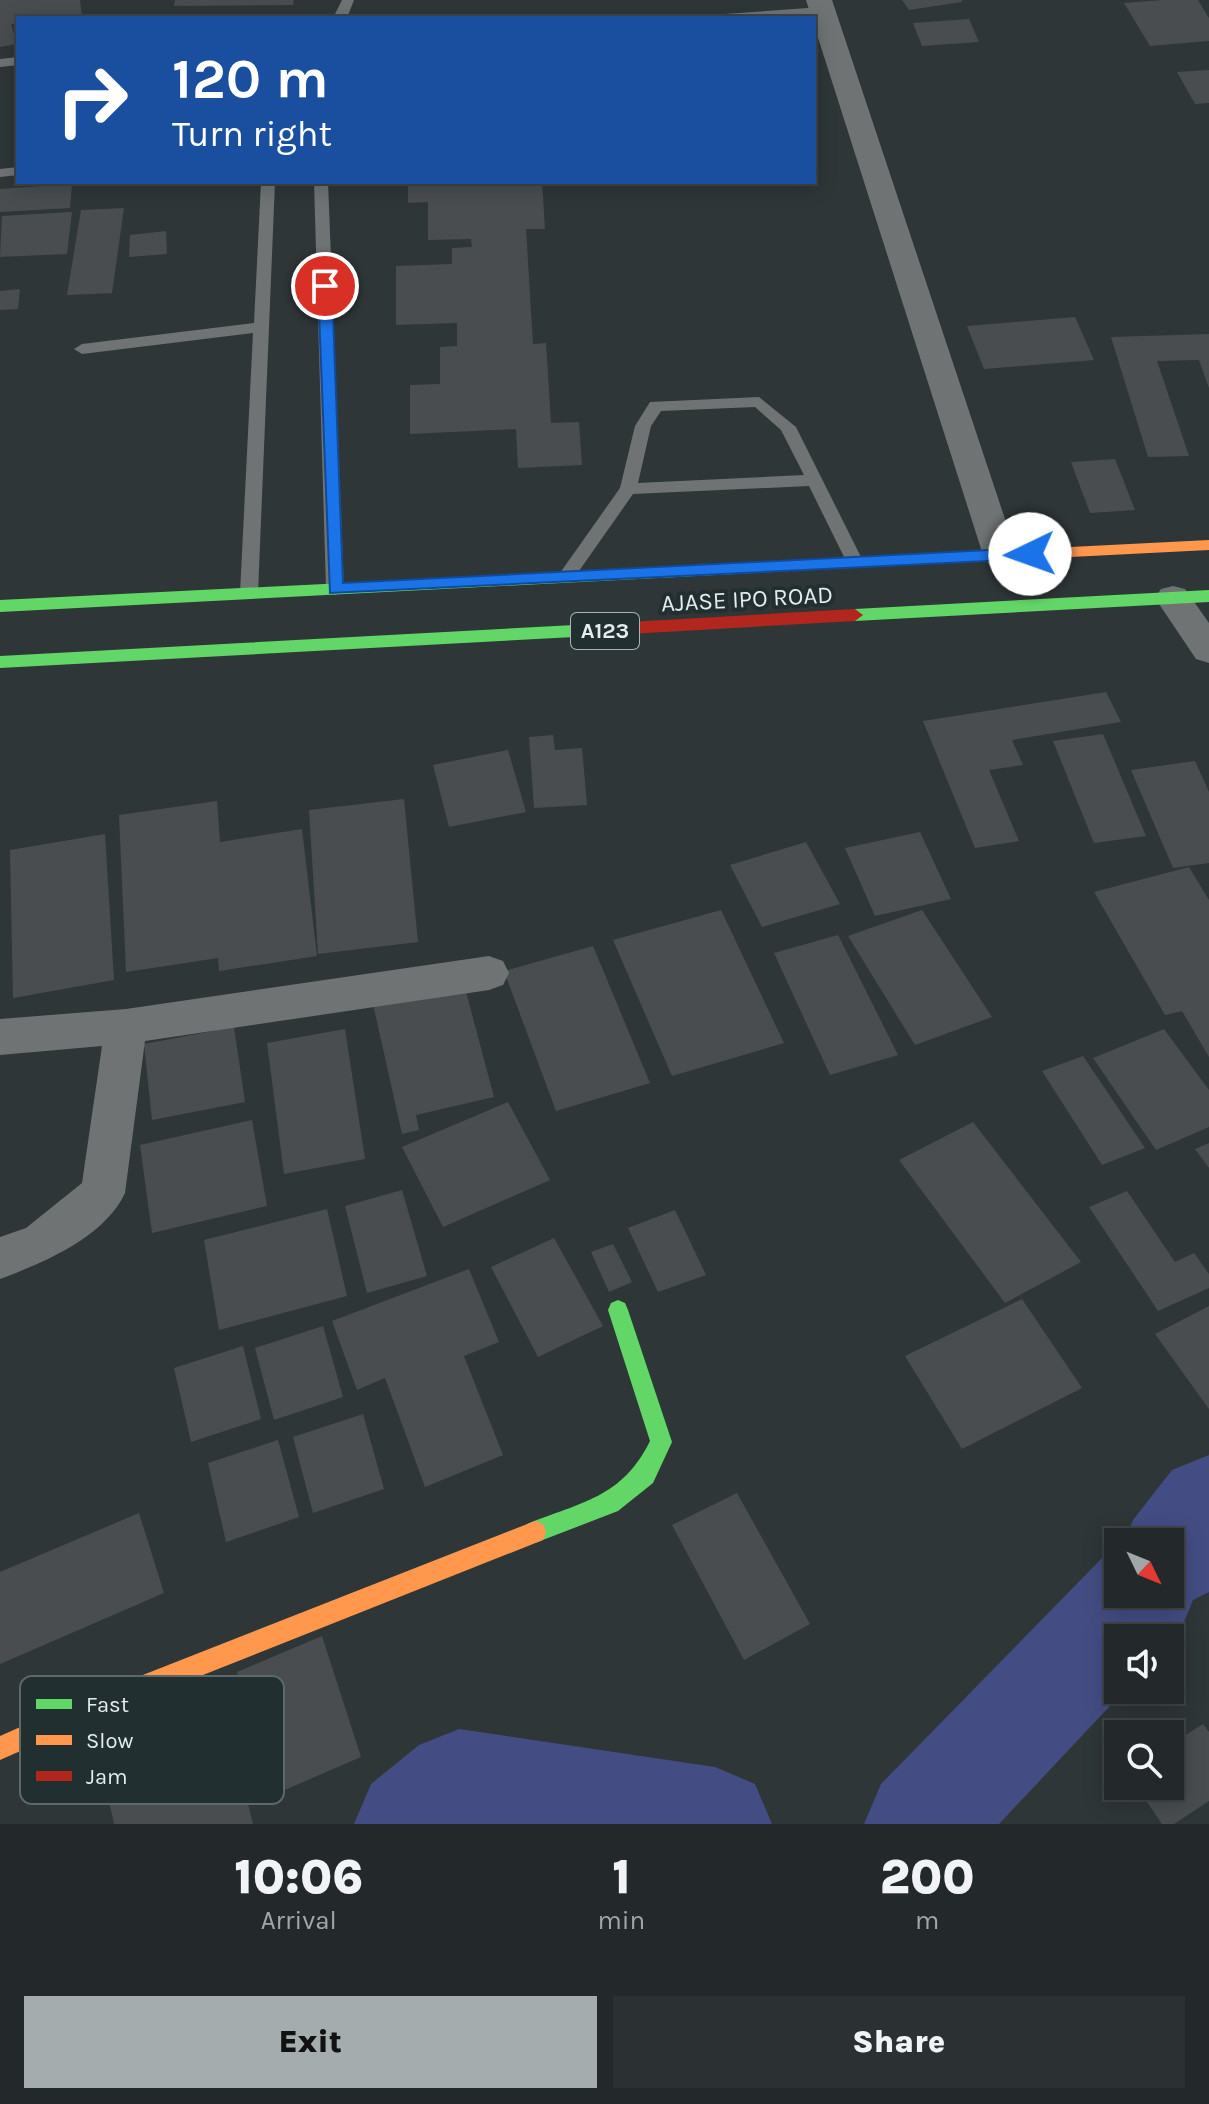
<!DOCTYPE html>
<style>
:root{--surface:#23282a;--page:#2b3032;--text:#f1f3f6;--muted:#a3a6a8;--line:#404447;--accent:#a5acae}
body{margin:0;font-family:Karla,sans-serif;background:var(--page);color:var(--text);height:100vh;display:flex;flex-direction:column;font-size:30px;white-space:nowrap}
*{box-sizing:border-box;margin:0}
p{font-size:26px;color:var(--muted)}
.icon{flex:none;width:44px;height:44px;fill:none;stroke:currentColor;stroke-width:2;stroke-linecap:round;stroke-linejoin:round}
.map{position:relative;height:1824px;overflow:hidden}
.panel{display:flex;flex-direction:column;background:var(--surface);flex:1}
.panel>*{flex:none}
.hud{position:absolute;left:16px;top:16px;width:800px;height:168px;border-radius:0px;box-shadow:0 4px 20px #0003,0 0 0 2px var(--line);background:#1a4fa0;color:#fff;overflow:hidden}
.needle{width:52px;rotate:133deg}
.fabs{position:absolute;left:1104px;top:1528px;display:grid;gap:16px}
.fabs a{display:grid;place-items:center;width:80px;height:80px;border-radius:0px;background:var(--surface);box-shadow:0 4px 20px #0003,0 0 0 2px var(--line);font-size:40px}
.pin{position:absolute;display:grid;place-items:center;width:68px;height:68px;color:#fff;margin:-34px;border:4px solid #fff;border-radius:50%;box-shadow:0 2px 8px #0007}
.me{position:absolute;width:88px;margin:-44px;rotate:267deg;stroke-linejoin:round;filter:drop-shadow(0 0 6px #0008)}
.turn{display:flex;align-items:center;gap:28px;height:168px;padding:0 24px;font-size:36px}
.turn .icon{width:104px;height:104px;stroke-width:2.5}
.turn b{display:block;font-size:56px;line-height:68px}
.eta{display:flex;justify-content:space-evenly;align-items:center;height:136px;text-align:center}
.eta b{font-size:48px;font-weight:800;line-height:56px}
.cta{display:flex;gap:16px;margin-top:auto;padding:16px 24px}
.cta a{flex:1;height:92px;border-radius:0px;background:var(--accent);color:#111;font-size:32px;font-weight:800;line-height:92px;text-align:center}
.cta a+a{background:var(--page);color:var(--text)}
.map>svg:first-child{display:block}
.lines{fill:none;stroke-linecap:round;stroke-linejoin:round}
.river{fill:#434d83;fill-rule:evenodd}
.building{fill:#494d50}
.lane{fill:#707373;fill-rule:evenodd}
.street{fill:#707373;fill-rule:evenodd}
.fast{fill:#63d668;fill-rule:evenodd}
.slow{fill:#ff974d;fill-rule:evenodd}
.jam{fill:#b3261e;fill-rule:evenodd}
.route{fill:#1a73e8;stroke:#114b97;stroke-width:2}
.labels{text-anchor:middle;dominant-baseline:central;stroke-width:8;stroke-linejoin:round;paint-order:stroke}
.shield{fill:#212f31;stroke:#aab3b5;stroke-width:2}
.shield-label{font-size:22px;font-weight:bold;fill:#e4ecee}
.street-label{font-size:24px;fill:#e4ecee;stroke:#212f31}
.key{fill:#212f31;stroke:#5c686a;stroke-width:2}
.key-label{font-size:22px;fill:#e4ecee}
</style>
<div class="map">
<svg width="1209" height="1824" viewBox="0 0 1209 1824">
<rect width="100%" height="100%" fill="#2f3638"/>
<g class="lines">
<path class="river" d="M1209 1455V1592L1193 1600 1180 1632 1170 1642V1638H1118V1690H1125L999 1824H864L881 1784 1104 1556 1118 1551V1594H1170V1542H1124L1133 1520 1172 1470Z
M459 1729 715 1767 755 1784 772 1824H354L371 1784 419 1745Z"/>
</g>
<path class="building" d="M0 0H80L82 18H18V24H11L17 44 0 47Z
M175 0H294L293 5 174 6Z
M902 0H962V2L909 10Z
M1163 0H1198L1209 18V41L1150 46 1124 3Z
M969 19 979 42 922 46 913 23Z
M1209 70V103L1195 104 1177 72Z
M408 182H542L545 229H526L533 344 546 343 551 423 579 422 582 465 518 468 516 429 410 434V385L440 384V347L457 346V323L396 325V266L452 264V248L472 247 471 239 428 240V202L408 203Z
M72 184 70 208 0 212V189Z
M124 208 112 293 67 295 81 210Z
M72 212 67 254 0 257 2 216Z
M166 231 167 254 129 257 130 235Z
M20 289 18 309 0 310V291Z
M1075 317 1094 360 984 369 967 326Z
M1209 334V388L1199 360 1157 361 1189 456 1148 457 1111 337Z
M1115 459 1135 510 1090 513 1071 462Z
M1106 692 1121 722 1012 740 1023 765 989 770 1019 841 975 848 923 721Z
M1103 734 1146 836 1094 843 1053 741Z
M553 735 555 750 582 748 587 805 534 808 529 737Z
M508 750 526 812 449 827 433 765Z
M1195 761 1209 792V863L1173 868 1131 770Z
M404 799 418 942 318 954 309 810Z
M217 801 220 842 302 829 317 956 219 971 218 958 126 972 119 815Z
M920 832 951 899 875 916 845 848Z
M105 834 114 980 13 998 10 850Z
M806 842 840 904 762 927 730 865Z
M1189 867 1209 900V1057L1182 1011 1165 1015 1094 892Z
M721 910 784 1043 672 1076 613 940Z
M922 910 992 1017 915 1045 848 936Z
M838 935 898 1055 830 1075 774 953Z
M593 946 650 1083 556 1111 504 971Z
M464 984 494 1097 416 1115 419 1130 402 1134 373 1004Z
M234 1027 245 1102 152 1120 144 1044Z
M345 1029 365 1159 284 1174 267 1043Z
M1164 1029 1209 1090V1127L1156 1150 1093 1058Z
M1083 1056 1145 1148 1102 1165 1042 1071Z
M508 1102 550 1180 443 1227 402 1147Z
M252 1120 267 1206 152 1233 140 1145Z
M973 1122 1081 1262 1005 1303 899 1160Z
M1209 1143V1168L1195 1149Z
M402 1190 427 1276 367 1293 345 1206Z
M1127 1191 1175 1262 1194 1253 1209 1274V1288L1158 1311 1089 1207Z
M327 1209 347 1296 219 1330 204 1240Z
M675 1210 706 1275 658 1292 628 1228Z
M554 1238 603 1326 538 1357 491 1267Z
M613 1244 632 1282 609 1292 591 1252Z
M469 1269 499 1342 464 1356 503 1455 425 1487 385 1378 357 1390 332 1321Z
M1022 1299 1082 1388 962 1449 905 1356Z
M1209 1306V1409L1155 1334Z
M323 1326 343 1397 274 1420 255 1348Z
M243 1346 261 1419 191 1442 174 1368Z
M363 1414 384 1489 313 1513 293 1437Z
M278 1440 299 1517 226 1542 208 1463Z
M737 1493 810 1624 744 1660 672 1525Z
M139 1513 164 1593 0 1664V1572Z
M322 1636 361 1757 273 1795 237 1672Z
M220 1693 253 1824H114L96 1741Z
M1203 1724 1209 1732V1801L1174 1824H1162L1136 1786H1170V1745Z"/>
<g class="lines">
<path class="lane" d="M342 0H354L347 18H333Z
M822 7 827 8V14L718 18 725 14Z
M18 57V65L0 67V59Z
M18 167V175L0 177V169Z
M261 182H275L258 593 249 599 240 593 253 333 82 354 74 349 82 344 254 323Z
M314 182H328L344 589 335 595 326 589Z
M759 397 796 427 864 563 861 567H849L809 486 633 494 572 581H560L557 577 560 573 620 488 635 426 650 402ZM755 407 781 430 804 475 638 483 651 426 661 411Z"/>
<path class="street" d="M806 0H832L1017 555 1012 563 1000 567 988 563 983 555Z
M1173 586 1185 589 1209 623V663L1196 659 1155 598 1161 589Z
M489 956 503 961 509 973 503 985 489 990 145 1041 125 1193C105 1237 43 1263 0 1279V1237L26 1228 82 1183 102 1046 0 1055V1019L126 1009Z"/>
<path class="fast" d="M830 559 838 564 830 569 0 612V600Z
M1209 590V602L855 621 847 615 855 609Z
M612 623 620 629 612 635 0 668V656Z
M618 1300 625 1303 628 1310 672 1442 653 1483 618 1511 535 1543 527 1540 524 1532 527 1524C581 1502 622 1498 650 1441L608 1310 611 1303Z"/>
<path class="slow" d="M1209 540V550L830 569 822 564 830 559Z
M535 1521 543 1524 546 1532 543 1540 102 1715 0 1760V1736L97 1693Z"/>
<path class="jam" d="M855 609 863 615 855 621 612 635 604 629 612 623Z"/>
</g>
<path class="route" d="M325 282 332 286 343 583 1030 548 1037 554 1030 559 330 593 318 286Z"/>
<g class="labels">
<rect class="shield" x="571" y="613" width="68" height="36" rx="6"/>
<g class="shield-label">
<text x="605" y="631">A123</text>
</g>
<g class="street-label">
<text transform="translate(747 599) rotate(-3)">AJASE IPO ROAD</text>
</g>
</g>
<rect x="20" y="1676" width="264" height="128" rx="12" class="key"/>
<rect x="36" y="1699" width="36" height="10" fill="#63d668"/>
<rect x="36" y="1735" width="36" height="10" fill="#ff974d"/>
<rect x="36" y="1771" width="36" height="10" fill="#b3261e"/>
<g class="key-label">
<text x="86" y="1712">Fast</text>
<text x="86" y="1748">Slow</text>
<text x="86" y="1784">Jam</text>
</g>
</svg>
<div class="fabs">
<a><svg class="needle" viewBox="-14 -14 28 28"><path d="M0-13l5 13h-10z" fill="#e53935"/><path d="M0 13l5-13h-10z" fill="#a3a6a8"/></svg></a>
<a><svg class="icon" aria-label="sound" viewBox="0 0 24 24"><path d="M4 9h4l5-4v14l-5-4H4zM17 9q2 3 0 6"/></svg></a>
<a><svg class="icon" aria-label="search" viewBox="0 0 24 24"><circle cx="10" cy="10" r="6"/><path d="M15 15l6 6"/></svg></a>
</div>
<div class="pin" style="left:325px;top:286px;background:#d93025"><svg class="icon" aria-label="arrive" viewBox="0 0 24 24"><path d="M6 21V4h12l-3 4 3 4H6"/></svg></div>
<svg class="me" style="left:1030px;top:554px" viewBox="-20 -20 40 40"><circle r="19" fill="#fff"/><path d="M0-13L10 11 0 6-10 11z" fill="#1a73e8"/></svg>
<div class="hud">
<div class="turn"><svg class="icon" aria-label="right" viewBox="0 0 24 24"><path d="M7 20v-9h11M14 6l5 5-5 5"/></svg><div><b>120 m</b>Turn right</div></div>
</div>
</div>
<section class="panel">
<div class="eta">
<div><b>10:06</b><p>Arrival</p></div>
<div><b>1</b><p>min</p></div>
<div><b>200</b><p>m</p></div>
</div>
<div class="cta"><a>Exit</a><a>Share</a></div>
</section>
